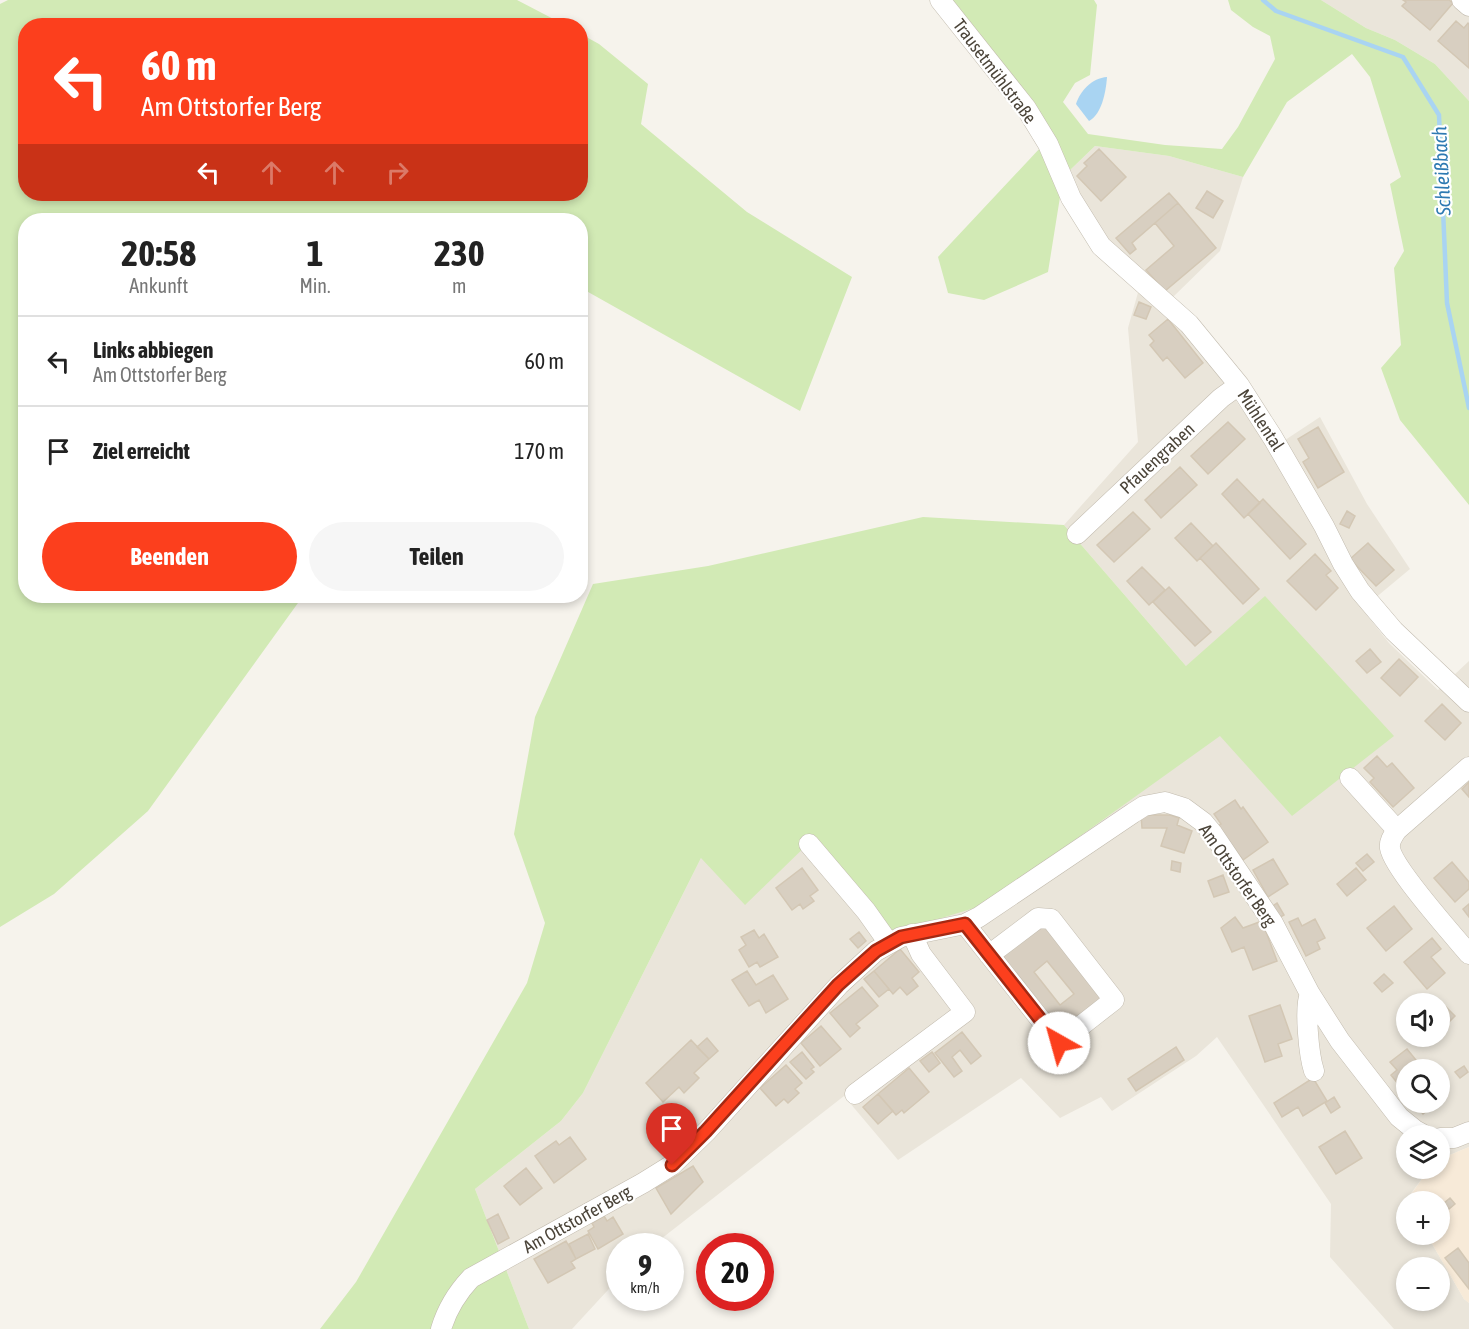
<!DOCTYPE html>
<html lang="de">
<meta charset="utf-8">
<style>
:root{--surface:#fff;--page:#f6f6f6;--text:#222;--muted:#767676;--line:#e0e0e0;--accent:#fc3f1d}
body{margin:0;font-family:"Asap Condensed",sans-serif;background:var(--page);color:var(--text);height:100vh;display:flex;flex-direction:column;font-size:22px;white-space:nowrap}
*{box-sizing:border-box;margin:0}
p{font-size:20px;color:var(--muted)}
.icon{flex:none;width:33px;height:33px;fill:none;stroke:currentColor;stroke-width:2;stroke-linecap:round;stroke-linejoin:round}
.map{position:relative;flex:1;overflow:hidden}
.drawer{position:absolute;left:18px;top:213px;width:570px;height:390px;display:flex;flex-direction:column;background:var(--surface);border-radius:24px;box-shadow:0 3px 9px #0003}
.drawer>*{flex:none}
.guide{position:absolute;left:18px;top:18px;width:570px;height:183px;border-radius:24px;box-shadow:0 3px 9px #0003;background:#fc3f1d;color:#fff;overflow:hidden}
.tools{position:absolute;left:1396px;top:993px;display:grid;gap:12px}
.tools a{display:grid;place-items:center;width:54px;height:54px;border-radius:50%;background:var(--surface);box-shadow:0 3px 9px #0003;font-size:30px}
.speed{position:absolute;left:606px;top:1233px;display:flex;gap:12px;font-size:30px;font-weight:700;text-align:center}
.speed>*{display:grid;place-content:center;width:78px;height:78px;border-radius:50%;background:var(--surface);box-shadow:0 3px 9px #0003;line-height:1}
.speed small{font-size:15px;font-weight:400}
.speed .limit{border:9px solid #d22;background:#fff;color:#111}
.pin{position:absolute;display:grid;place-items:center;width:51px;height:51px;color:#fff;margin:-62px -26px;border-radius:50% 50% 50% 0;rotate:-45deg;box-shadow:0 0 6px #0007}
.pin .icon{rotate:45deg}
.me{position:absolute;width:66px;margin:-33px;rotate:322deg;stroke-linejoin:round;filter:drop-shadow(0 0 4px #0008)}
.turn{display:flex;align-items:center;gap:21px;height:126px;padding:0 24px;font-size:27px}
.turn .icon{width:78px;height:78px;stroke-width:2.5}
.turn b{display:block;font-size:42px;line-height:51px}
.lanes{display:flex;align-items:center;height:57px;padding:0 24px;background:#0003;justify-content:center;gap:30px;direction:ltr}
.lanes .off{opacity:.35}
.eta{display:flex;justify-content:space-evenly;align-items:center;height:102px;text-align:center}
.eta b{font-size:36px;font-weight:700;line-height:42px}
.primary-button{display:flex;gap:12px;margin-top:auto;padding:12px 24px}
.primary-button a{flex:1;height:69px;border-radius:36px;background:var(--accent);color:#fff;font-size:24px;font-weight:700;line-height:69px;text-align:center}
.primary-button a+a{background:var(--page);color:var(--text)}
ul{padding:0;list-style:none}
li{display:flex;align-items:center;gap:18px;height:90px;padding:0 24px;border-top:2px solid var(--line)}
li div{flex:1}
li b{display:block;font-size:22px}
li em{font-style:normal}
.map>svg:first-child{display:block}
.residential{fill:#eae5da;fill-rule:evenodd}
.commercial{fill:#f7ead8}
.green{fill:#d2eab5}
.water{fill:#a9d4f2}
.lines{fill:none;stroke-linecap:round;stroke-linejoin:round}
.stream{stroke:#a9d4f2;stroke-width:4.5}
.building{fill:#d8cfc1;stroke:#d3c7b4;stroke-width:1.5;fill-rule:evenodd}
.minor-casing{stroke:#c2bbae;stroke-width:21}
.minor{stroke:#fff;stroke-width:20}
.route-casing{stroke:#a42913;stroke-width:15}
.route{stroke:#fc3f1d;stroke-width:10}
.labels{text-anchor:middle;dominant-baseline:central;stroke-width:4.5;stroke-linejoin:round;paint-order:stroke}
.street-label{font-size:18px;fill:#4b4439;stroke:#fff}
.water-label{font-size:20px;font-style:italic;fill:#2e7ab2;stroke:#fff}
</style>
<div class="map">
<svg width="1469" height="1329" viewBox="0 0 1469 1329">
<rect width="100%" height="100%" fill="#f6f3ec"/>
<path class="residential" d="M1321 0H1469V101L1435 64 1395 40 1366 28Z
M1095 146 1169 156 1243 177 1220 251 1172 298 1205 356 1270 450 1320 417 1367 504 1410 569 1362 609 1389 643 1438 690 1469 661V1147L1440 1159V1136H1407V1168L1429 1169 1407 1199V1234L1427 1235 1464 1299 1469 1303V1329H1394L1330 1257 1331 1204 1217 1037 1196 1056 1112 1111 1101 1097 1060 1118 1021 1078 898 1160 844 1096 652 1246H620L619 1278 572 1329H529L475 1189 561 1121 583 1093 701 858 815 837 984 905 1220 735 1186 666 1064 525 1138 442 1128 328 1139 289 1095 252 1068 172ZM1407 1004H1440V1036H1407ZM1407 1070H1440V1102H1407ZM1407 1268H1440V1300H1407Z"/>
<path class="commercial" d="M1469 1147V1303L1464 1299 1427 1235 1440 1234V1202L1408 1201 1407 1200 1429 1169 1440 1168V1159Z"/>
<path class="green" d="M8 0H517L565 25 26 26V194H580L581 34 599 44 648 84 641 124 747 212 852 277 800 411 581 288 580 220H26V596H303L148 811 54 894 0 927V4Z
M932 0H1094L1097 5 1090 75 1075 83 1063 102 1088 134 1165 145 1222 149 1238 127 1275 59 1270 36 1253 27 1231 10 1228 0H1321L1366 28 1395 40 1435 64 1469 101V505L1400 420 1381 368 1401 345 1394 268 1404 251 1390 184 1401 177 1370 77 1352 54 1287 102 1243 177 1169 156 1095 146 1068 172 1060 197 1048 272 984 300 948 293 938 257 1041 147 979 57Z
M923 517 1064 525 1186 666 1265 596 1394 736 1292 816 1220 736 984 905 893 933 815 837 745 905 701 858 583 1093 561 1121 475 1189 529 1329H320L356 1282 527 983 545 923 514 834 535 717 593 584 708 566Z"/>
<path class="water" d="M1107 77C1106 91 1102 114 1089 121L1076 104C1080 91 1092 78 1107 77Z"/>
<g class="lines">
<path class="stream" d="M1263 0 1276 11 1403 57 1439 115 1447 303 1469 408"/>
</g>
<path class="building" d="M1403 0H1449L1453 3 1430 30 1402 6 1406 2Z
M1456 21 1464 28 1468 23 1469 24V68L1438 41Z
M1099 149 1126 177 1101 201 1077 176 1087 166 1084 163Z
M1207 191 1223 201 1213 218 1196 208Z
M1169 193 1178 203 1132 243 1136 249 1130 254 1116 238Z
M1178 203 1216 248 1165 291 1146 270 1174 246 1155 223Z
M1139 302 1151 307 1146 319 1134 315Z
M1168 319 1203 363 1185 378 1167 357 1163 361 1150 345 1154 341 1149 335Z
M1228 422 1245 439 1208 474 1191 456Z
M1318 427 1344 472 1318 488 1303 462 1309 458 1298 439Z
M1180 467 1197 485 1161 518 1145 500Z
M1237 479 1260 503 1244 518 1222 494Z
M1263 499 1306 544 1290 559 1248 514Z
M1347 511 1355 516 1349 528 1340 524Z
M1133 512 1150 529 1114 562 1097 545Z
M1191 523 1213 546 1197 561 1175 538Z
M1216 543 1259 589 1243 604 1200 558Z
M1368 543 1394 570 1376 586 1350 559Z
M1315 554 1331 571 1326 575 1338 588 1316 610 1287 581Z
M1142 567 1165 590 1149 605 1127 581Z
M1169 587 1211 632 1195 646 1153 602Z
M1370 649 1381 662 1367 673 1356 661Z
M1399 659 1418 677 1400 696 1381 678Z
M1442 704 1461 723 1445 740 1425 721Z
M1377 756 1387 767 1392 763 1414 788 1393 807 1370 782 1374 778 1364 768Z
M1469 782V797L1462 789Z
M1235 800 1241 809 1243 807 1268 842 1243 860 1218 826 1221 824 1214 814Z
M1141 815H1170L1179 818 1177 825 1192 831 1184 853 1161 846 1167 828H1142Z
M1367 854 1374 862 1363 871 1356 863Z
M1273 859 1288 884 1268 897 1253 870Z
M1172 861 1181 863 1180 872 1171 870Z
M1452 862 1469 882V889L1455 902 1434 878Z
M802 868 818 890 810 896 814 901 803 909 800 904 792 910 776 888Z
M1356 868 1366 880 1347 896 1337 884Z
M1223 875 1229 892 1214 897 1208 881Z
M1277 903 1284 915 1277 919 1270 908Z
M1469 904V917L1463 909Z
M1394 906 1412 929 1386 951 1367 928Z
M1235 917 1243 928 1262 921 1277 961 1253 970 1244 947 1232 952 1221 928Z
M1298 918 1302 926 1315 919 1325 938 1317 942 1320 949 1306 956 1289 922Z
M1044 921 1107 999 1061 1036 998 958ZM1047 961 1074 994 1060 1005 1034 972Z
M754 930 759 938 764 934 778 957 760 967 757 962 749 967 739 950 746 945 741 937Z
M859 932 866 941 858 948 850 939Z
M1432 938 1441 949 1431 957 1445 973 1427 989 1404 962Z
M900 949 919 972 912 978 918 986 907 995 900 987 893 994 874 971Z
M747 971 756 985 773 975 788 999 766 1013 759 1000 749 1006 732 980Z
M874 971 889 989 879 997 864 979Z
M1384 974 1393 983 1382 992 1374 983Z
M862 987 878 1006 856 1024 860 1028 850 1037 830 1013Z
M1280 1005 1292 1039 1278 1044 1282 1056 1265 1062 1249 1016Z
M1445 1006 1455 1016 1445 1026 1440 1021V1010Z
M821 1026 841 1049 820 1066 801 1043Z
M962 1032 981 1056 971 1064 960 1050 952 1057 962 1071 954 1077 935 1053Z
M707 1038 718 1051 709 1059 697 1047Z
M691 1040 709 1059 694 1073 699 1078 684 1093 679 1087 663 1102 646 1083Z
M1176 1047 1184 1060 1136 1091 1128 1079Z
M1407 1049 1424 1070H1407V1095L1391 1075 1397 1070 1390 1062Z
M802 1052 814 1067 811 1069 814 1072 806 1079 790 1062Z
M932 1052 940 1063 929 1072 920 1061Z
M786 1065 802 1083 795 1089 799 1093 788 1103 784 1099 776 1106 760 1088Z
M1464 1066 1468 1072 1460 1078 1455 1072Z
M909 1068 929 1092 904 1113 902 1110 896 1115 878 1094Z
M1313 1078 1327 1101 1303 1116 1298 1107 1282 1117 1274 1103Z
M878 1094 893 1111 878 1124 863 1107Z
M1334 1097 1340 1107 1331 1113 1325 1103Z
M1413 1102H1437L1423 1114Z
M1345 1131 1362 1158 1336 1174 1319 1147Z
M570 1137 586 1159 554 1183 535 1156 556 1141 559 1145Z
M693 1166 703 1182 671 1214 656 1188Z
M526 1168 542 1188 520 1205 504 1186Z
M1450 1198 1455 1204 1449 1209 1444 1203Z
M498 1214 509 1238 498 1244 487 1220Z
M604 1216 607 1221 613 1217 623 1234 598 1249 588 1231 594 1227 592 1223Z
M588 1234 595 1249 576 1259 569 1244Z
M566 1241 576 1259 571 1262 575 1268 548 1283 534 1259Z
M1458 1248 1469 1263V1289L1445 1258Z"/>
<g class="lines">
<defs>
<path id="minor" d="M940 0 1026 108 1048 144 1071 198 1101 246 1189 324 1239 385 1273 438 1324 526 1343 564 1360 591 1394 631 1469 702
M1462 0 1469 6
M1077 534 1221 398 1239 385
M1469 767 1397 830C1393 836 1389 841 1390 848 1393 868 1453 935 1469 954
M1350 778 1397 830
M809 844 866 911 888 942
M965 924 1059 1043 1114 1000 1051 919 1038 918 989 955
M1310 994C1304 1007 1309 1056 1314 1071
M855 1094 965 1012 921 954 912 934
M1440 1138H1454L1469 1132
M441 1329C447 1309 456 1294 471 1278L643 1183 672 1165 707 1131 839 985 876 951 901 937 965 924 979 917 1133 813 1144 806 1165 802 1184 808 1203 822 1213 834 1273 923 1310 994 1340 1041 1399 1117 1415 1130 1426 1136"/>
</defs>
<use href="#minor" class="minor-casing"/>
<use href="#minor" class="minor"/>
</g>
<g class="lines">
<defs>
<path id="route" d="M672 1165 706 1131 838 985 876 951 901 937 965 924 1059 1043"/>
</defs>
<use href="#route" class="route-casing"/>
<use href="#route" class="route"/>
</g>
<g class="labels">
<g class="street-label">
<text transform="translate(995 71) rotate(53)">Trausetmühlstraße</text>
<text transform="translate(1261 420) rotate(57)">Mühlental</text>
<text transform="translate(1157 458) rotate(-43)">Pfauengraben</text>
<text transform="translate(1238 875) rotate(55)">Am Ottstorfer Berg</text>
<text transform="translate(577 1219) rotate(-29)">Am Ottstorfer Berg</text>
</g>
<g class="water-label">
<text transform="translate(1441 171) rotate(-93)">Schleißbach</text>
</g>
</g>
</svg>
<div class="tools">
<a><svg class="icon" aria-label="sound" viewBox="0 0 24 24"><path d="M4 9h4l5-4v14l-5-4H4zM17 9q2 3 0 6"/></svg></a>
<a><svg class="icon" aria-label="search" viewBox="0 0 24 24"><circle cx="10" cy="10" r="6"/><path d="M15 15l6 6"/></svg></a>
<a><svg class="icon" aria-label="layers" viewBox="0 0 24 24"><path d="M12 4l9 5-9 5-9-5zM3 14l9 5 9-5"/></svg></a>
<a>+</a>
<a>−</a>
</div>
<div class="speed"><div>9<small>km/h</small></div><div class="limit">20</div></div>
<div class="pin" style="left:672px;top:1165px;background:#d93025"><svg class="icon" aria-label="arrive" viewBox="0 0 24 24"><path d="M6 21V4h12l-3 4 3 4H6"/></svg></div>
<svg class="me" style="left:1059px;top:1043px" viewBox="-20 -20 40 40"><circle r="19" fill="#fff"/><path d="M0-13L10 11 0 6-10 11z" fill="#fc3f1d"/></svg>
<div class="guide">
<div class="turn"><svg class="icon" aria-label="left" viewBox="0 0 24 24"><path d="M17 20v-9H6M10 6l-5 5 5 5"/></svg><div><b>60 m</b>Am Ottstorfer Berg</div></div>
<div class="lanes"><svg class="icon" aria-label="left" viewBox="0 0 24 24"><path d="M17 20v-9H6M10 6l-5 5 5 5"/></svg><svg class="icon off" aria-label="ahead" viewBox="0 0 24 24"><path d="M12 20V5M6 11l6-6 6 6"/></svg><svg class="icon off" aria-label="ahead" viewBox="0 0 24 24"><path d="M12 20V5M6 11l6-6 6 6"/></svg><svg class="icon off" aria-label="right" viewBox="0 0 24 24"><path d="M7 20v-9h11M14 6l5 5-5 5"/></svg></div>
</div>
<section class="drawer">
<div class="eta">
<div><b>20:58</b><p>Ankunft</p></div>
<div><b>1</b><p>Min.</p></div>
<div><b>230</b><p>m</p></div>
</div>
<ul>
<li><svg class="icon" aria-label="left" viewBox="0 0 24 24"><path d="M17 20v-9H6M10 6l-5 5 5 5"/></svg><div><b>Links abbiegen</b><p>Am Ottstorfer Berg</p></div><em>60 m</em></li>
<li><svg class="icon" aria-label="arrive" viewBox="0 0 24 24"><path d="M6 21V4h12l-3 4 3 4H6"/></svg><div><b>Ziel erreicht</b></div><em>170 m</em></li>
</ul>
<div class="primary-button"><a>Beenden</a><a>Teilen</a></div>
</section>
</div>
